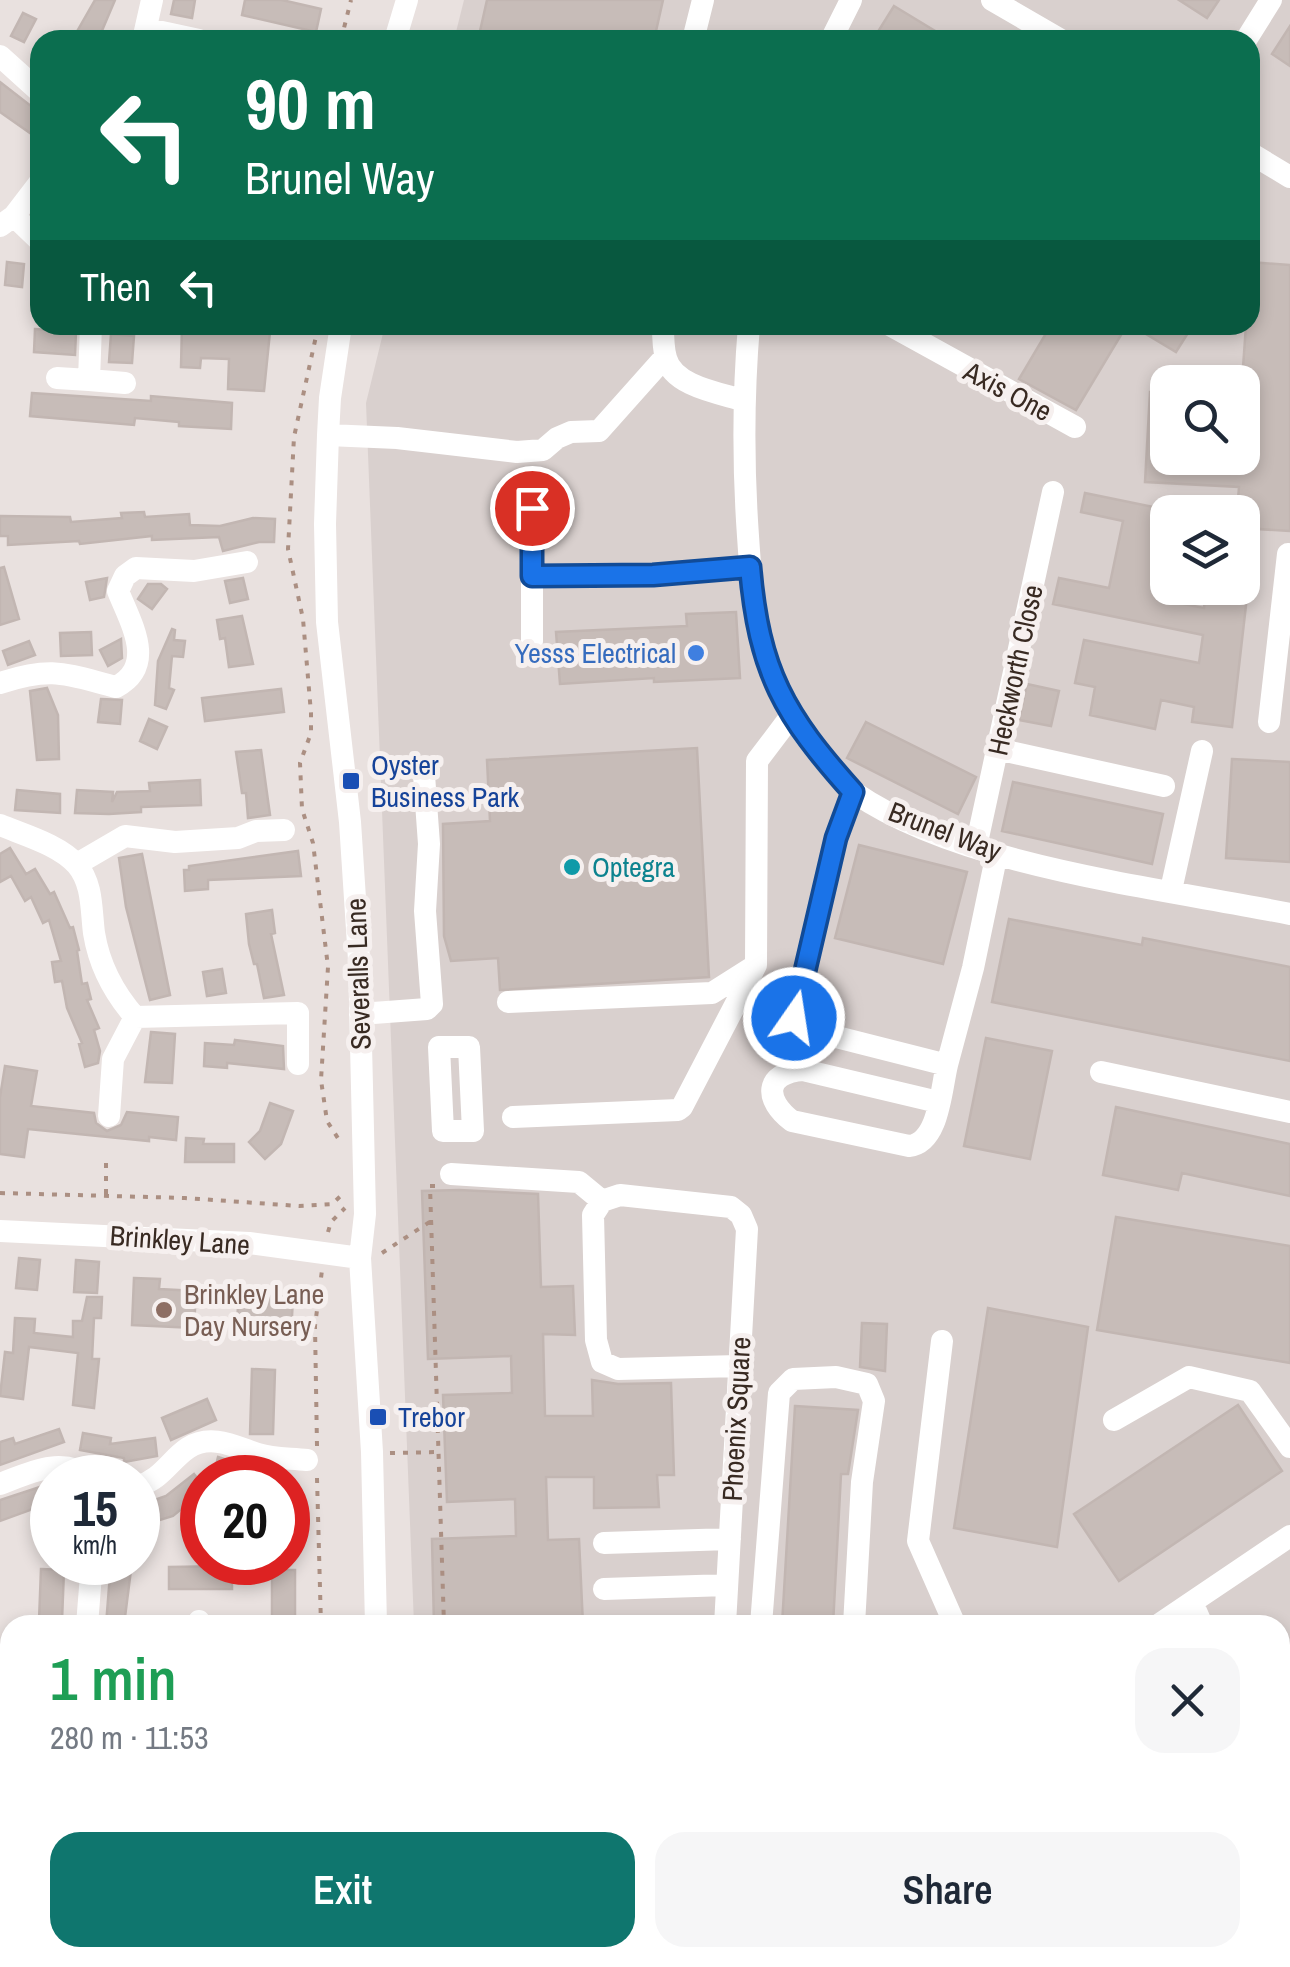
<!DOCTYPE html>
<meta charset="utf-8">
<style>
:root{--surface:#fff;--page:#f6f6f7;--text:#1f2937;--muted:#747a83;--accent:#0f766e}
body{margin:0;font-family:"Archivo Narrow",sans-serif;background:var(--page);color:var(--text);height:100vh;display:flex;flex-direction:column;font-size:38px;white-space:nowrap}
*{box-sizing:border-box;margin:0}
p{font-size:32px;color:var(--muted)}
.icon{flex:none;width:55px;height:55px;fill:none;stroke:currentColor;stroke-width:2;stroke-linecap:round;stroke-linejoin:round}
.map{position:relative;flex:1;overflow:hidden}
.drawer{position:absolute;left:0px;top:1615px;width:1290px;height:352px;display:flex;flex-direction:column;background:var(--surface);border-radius:30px 30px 0 0;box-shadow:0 5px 15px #0003}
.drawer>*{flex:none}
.guide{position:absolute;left:30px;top:30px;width:1230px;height:305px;border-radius:30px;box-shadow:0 5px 15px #0003;background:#0b6e4f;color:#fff;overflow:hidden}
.tools{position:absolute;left:1150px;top:365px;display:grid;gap:20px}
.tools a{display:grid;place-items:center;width:110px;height:110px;border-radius:20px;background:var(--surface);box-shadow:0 5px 15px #0003;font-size:50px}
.speed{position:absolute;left:30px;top:1455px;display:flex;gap:20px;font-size:50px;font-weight:700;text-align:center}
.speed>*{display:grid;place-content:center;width:130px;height:130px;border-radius:50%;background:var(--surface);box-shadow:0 5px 15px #0003;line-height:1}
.speed small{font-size:25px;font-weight:400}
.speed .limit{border:15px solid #d22;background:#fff;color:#111}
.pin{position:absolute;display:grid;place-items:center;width:85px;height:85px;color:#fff;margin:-42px;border:5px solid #fff;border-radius:50%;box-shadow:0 2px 10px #0007}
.me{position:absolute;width:110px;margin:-55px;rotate:13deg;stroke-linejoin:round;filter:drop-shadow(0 0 8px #0008)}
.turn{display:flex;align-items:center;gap:35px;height:210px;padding:0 50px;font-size:45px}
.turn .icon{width:130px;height:130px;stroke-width:2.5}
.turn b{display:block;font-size:70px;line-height:85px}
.then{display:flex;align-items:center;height:95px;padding:0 50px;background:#0003;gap:20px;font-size:38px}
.round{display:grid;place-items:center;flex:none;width:105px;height:105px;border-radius:30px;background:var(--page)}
.head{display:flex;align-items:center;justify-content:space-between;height:170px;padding:0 50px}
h1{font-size:60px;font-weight:600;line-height:75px;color:#1e9e55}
.button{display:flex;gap:20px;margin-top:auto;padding:20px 50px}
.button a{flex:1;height:115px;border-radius:30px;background:var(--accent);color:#fff;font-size:40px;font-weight:600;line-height:115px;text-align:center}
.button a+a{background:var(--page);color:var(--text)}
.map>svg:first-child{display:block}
.built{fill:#d9d0ce;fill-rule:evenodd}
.building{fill:#c7bcb8;stroke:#c2b6b2;stroke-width:2.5}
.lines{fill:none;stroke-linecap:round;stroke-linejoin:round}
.path{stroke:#ab8f82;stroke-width:4;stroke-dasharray:5 8;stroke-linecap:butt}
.minor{stroke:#fff;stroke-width:22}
.route-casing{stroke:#114b97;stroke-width:25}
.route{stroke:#1a73e8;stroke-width:18}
.shop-dot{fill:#3f7fe0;stroke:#f6f0ef;stroke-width:4}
.transit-dot{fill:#1a4fb4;stroke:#f6f0ef;stroke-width:4}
.culture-dot{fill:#0f9aa8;stroke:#f6f0ef;stroke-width:4}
.education-dot{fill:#8d6e63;stroke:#f6f0ef;stroke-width:4}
.labels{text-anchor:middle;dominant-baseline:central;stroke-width:10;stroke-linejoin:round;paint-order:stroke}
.street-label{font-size:28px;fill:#382a22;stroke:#f6f0ef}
.shop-label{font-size:28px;fill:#366cbe;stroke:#f6f0ef;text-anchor:end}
.transit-label{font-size:28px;fill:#164399;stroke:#f6f0ef;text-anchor:start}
.culture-label{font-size:28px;fill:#0d838f;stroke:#f6f0ef;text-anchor:start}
.education-label{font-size:28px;fill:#785e54;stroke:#f6f0ef;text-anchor:start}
</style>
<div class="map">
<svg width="1290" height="1967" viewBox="0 0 1290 1967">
<rect width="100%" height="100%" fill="#e9e1df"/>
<path class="built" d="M464 0H1290V1967H466L465 1958H1280V1625H414L366 403 385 325H1250V40H454ZM1168 382H1242V458H1168ZM1168 512H1242V588H1168Z"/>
<path class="building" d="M95 0H115L98 40H84L75 35Z
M174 0H195L192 18 171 14Z
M245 0H282L321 9 316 32 242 15Z
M487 0H663L654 40H478Z
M1179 0H1219L1207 18Z
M894 6 950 40H896L879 30Z
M23 13 36 19 24 42 11 36Z
M1290 26V66L1272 54Z
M0 82 40 113V140L0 112Z
M7 262 24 264 22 287 5 285Z
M1250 262 1290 265V531L1242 528V512H1237L1239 487 1145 482 1150 392 1168 393V458H1242V382L1246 325H1250Z
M182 325H257V331L270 332 264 391 228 389 229 359 201 358 200 368 181 367Z
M1051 325H1127L1076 410 1019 379Z
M1131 325H1193L1176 352Z
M35 329 76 332 75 355 34 352Z
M111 334 134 336 132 363 109 362Z
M32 393 151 401V396L232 403 231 429 179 426V422L135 418 134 425 30 416Z
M1085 493 1168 510V601L1204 608 1206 588H1248L1232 727 1192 722 1194 707 1161 700 1155 729 1090 715 1095 687 1075 683 1084 640 1199 663 1203 635 1053 604 1059 578 1109 588 1123 521 1081 512Z
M144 512 145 517 189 514 190 525 220 526 253 518 275 519 274 542H259L223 551 219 537 152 540V536L80 544 79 541 8 545V536H0V516L70 517 71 522 122 518 121 513Z
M4 567 19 619 0 625V568Z
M107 578 104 597 90 600 86 582Z
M243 578 248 599 230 603 225 581Z
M148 584H161L167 589 152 609 138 599Z
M736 612 740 678 654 682V678L560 684 556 632 687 626 686 614Z
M242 616 253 664 229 667 225 638 220 639 217 620Z
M172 629 175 630 174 640 185 641 183 657 172 656 169 688 174 690 166 709 155 705 158 661Z
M91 632 92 655 61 656 60 633Z
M121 639 122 658 108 666 100 650Z
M29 641 35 655 8 665 3 651Z
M1027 684 1059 691 1051 726 1019 720Z
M47 688 58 715 59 759 37 760 30 691Z
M281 689 284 712 205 721 202 698Z
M101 699 122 700 120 724 98 722Z
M149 719 167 727 157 749 140 741Z
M866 722 976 777 958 814 847 758Z
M697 748 709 977 500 990 498 958 451 961 444 936 443 824 490 821 487 760Z
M261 750 270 815 248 818 246 793H242L236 752Z
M1232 759 1290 762V862L1226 858Z
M200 780 201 805 141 807V812L109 814 75 813 77 790 113 792 112 802 117 792 150 791 149 783Z
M1013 782 1163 814 1152 864 1002 831Z
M17 790 60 794V813L15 810Z
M859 845 967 872 943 964 835 938Z
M10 848 26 874 35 869 50 894 54 892 70 928 73 927 79 950 77 951 82 984 87 983 91 999 87 1000 99 1028 94 1030 100 1051 98 1063 85 1067 79 1044 82 1043 67 1008 62 981 55 982 52 962 61 961 49 920 43 923 31 897 25 901 11 876 0 882V854Z
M298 851 301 876 208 880V889L185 891 184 870H189V866Z
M142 854 170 995 150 1000 126 907 119 858Z
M272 910 275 933 271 934 284 995 264 998 257 964H254L249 944 246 914Z
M1009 919 1142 945 1143 938 1290 967V1061L992 1002Z
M222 969 226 993 207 996 203 972Z
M151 1032 175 1034 172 1083 145 1082Z
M986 1038 1052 1051 1030 1159 964 1146Z
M235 1040 283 1046 284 1069 227 1063V1068L204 1066 205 1043 234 1045Z
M5 1066 37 1071 31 1106 94 1113 96 1123 107 1131 121 1125 127 1112 178 1117 176 1140 149 1137V1141L28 1129 24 1157 0 1154V1097Z
M270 1103 293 1111 281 1144 265 1159 249 1142 260 1131Z
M1116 1107 1290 1144V1196L1182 1173 1178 1190 1103 1175Z
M186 1138 204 1139 203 1144H234V1162H185Z
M459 1190 538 1194 541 1287 573 1286 575 1335 543 1334 545 1416H593L592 1380 618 1384 671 1383 674 1475H657L659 1507 594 1508V1477H546L548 1540 579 1539 583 1625H434L432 1539 516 1536 515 1499 447 1502 443 1395 512 1393 511 1356 428 1359 422 1191Z
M1116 1217 1290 1246V1363L1097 1330Z
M19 1258 40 1260 37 1290 16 1288Z
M76 1260 99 1262 97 1293 74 1292Z
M134 1278 160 1279 159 1289 196 1291 194 1328 132 1325Z
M268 1296 293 1297 291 1336 262 1335 263 1330 237 1328 238 1305 267 1307Z
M87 1297H102L101 1318H94L92 1359H99L94 1408 73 1405 78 1353 29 1347 23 1399 0 1396 5 1352 13 1353 15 1318 35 1319 34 1333 73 1337V1321H82Z
M988 1308 1088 1327 1057 1547 954 1528Z
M862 1323 887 1324 885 1371 860 1367Z
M252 1369 275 1370 273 1434H250Z
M207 1399 216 1420 171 1440 162 1418Z
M1238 1405 1282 1471 1119 1581 1074 1514Z
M795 1406 858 1410 848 1474H841L833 1625H782Z
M59 1429 64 1442 0 1465V1442L13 1438 15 1444Z
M83 1433 111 1438 110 1444 155 1438 157 1456 124 1462V1458L80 1450Z
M218 1457 249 1467 247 1478H213Z
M194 1474 202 1484V1492L173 1516 147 1524 140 1505 166 1496Z
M52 1483V1506L39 1510 38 1507 0 1521V1500Z
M111 1562H132L124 1625H106Z
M232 1566V1589H169V1567Z
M41 1569 64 1570 62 1621H39Z
M272 1570H295V1625H272Z"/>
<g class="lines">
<path class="path" d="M341 40 351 0
M318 327 294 437 288 549 303 619 311 713V733L300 763 302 809 313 843 328 967 321 1080 327 1121 341 1143
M435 1186H430L444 1625
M0 1193 185 1198 299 1206 332 1204 345 1192
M106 1194V1159
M328 1232 331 1222 345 1208
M382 1253 431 1221
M317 1446 315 1326 322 1270
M390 1453 440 1452
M317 1478 321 1625
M332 1958 333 1967
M227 1967 232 1958"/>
<path class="minor" d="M992 0 1061 40
M148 29 199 40
M143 40 152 0
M395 40 407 0
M693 40 703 0
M831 40 851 0
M1246 40 1271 0
M0 56 40 92
M1250 153 1290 177
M14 216 40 241
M0 226 14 216 40 182
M91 325 89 380 125 383
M341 325 330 398 328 435 325 524 327 622 350 822 359 960 365 1214 360 1258 372 1452 376 1625
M663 325C663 335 663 348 666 358 673 386 719 393 742 400
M749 325C743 396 743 465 748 536 751 582 754 627 770 670 783 706 804 738 829 766 837 775 845 786 855 793 962 867 1162 888 1290 914
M890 325 1075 427
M57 378 89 380
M328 435 397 438 517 452 543 450 557 438 571 432 599 431 665 357
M532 576 533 508
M532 641V576L653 575 750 567
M0 683C53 666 65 674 116 687 157 665 131 624 118 591L125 576 136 568 194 571 247 562
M1269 722 1288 554
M997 749 1164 786
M853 792 836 838 794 1018 801 1028 947 1065 973 968 997 853
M0 825C24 835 60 845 77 865 93 884 91 910 94 933 99 964 114 993 135 1017L298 1013V1064
M976 847 1053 492
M77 864 125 836 175 842 238 838 256 831 284 830
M1171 890 1202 751
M508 1002 712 993 753 967
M360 1014 427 1009 432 1004 425 911 429 844 424 775
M439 1047H469L473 1131H443Z
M1101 1072 1290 1112
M938 1102 803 1070C764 1073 764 1100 792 1121L909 1146C939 1143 941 1089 947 1065
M109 1116 113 1059 135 1017
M513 1117 678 1110 682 1107 756 965 757 761 791 716
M451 1174 579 1182 602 1201
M0 1231 249 1243 360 1258
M942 1341 918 1541 955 1625
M1114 1420 1189 1377 1250 1391 1290 1447
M0 1484C31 1472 62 1456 92 1478
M138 1486C161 1480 170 1460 188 1448 211 1433 236 1447 258 1454 273 1459 291 1458 307 1460
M604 1543 730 1539
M604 1589 727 1585
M1192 1602 1202 1625
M87 1625 92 1562
M199 1625V1621
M725 1625 747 1229 741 1215 731 1207 620 1195 602 1201 593 1215 596 1340 602 1362 618 1369 739 1366
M761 1625 779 1393 793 1379 836 1377 867 1384 874 1401 862 1482 854 1625
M1158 1625 1290 1536
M0 1764H10
M282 1958 299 1967
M405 1958 406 1967
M840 1958 843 1967
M1008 1958 1011 1967"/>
</g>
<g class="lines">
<defs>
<path id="route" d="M532 508V576L653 575 750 567C759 672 784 715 853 792L836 838 794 1018"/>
</defs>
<use href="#route" class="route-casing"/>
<use href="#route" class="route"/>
</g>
<circle class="shop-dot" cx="696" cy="653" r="10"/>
<g class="transit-dot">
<rect x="341" y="771" width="20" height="20" rx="5"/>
<rect x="368" y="1407" width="20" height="20" rx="5"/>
</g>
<circle class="culture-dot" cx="572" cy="867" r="10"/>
<circle class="education-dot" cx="164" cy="1310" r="10"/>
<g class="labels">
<g class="street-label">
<text transform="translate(1008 391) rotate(28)">Axis One</text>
<text transform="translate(1015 670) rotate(-78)">Heckworth Close</text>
<text transform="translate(945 831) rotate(21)">Brunel Way</text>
<text transform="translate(358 974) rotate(-92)">Severalls Lane</text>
<text transform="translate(180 1240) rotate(4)">Brinkley Lane</text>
<text transform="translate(736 1419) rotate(-87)">Phoenix Square</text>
</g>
<g class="shop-label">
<text x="676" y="653">Yesss Electrical</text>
</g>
<g class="transit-label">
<text x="371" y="765">Oyster<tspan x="371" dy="32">Business Park</tspan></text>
<text x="398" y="1417">Trebor</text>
</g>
<g class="culture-label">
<text x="592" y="867">Optegra</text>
</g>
<g class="education-label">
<text x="184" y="1294">Brinkley Lane<tspan x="184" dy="32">Day Nursery</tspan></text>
</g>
</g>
</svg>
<div class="tools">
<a><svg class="icon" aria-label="search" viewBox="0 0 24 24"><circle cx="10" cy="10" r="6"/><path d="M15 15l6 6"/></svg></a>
<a><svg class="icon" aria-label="layers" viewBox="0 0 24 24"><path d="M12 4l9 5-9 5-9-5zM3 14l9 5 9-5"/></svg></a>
</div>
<div class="speed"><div>15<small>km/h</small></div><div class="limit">20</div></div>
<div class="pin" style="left:532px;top:508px;background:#d93025"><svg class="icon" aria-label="arrive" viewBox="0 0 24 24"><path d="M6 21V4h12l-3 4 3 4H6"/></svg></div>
<svg class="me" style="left:794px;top:1018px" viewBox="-20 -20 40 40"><circle r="17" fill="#1a73e8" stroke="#fff" stroke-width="3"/><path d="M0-11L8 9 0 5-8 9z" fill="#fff"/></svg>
<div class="guide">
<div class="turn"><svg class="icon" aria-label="left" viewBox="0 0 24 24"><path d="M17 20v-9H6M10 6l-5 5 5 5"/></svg><div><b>90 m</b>Brunel Way</div></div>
<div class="then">Then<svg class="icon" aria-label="left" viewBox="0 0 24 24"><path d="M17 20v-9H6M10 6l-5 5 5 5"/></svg></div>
</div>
<section class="drawer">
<div class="head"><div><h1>1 min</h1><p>280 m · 11:53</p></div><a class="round"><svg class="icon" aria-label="close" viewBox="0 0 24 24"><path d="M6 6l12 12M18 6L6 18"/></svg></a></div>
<div class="button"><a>Exit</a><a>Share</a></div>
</section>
</div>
